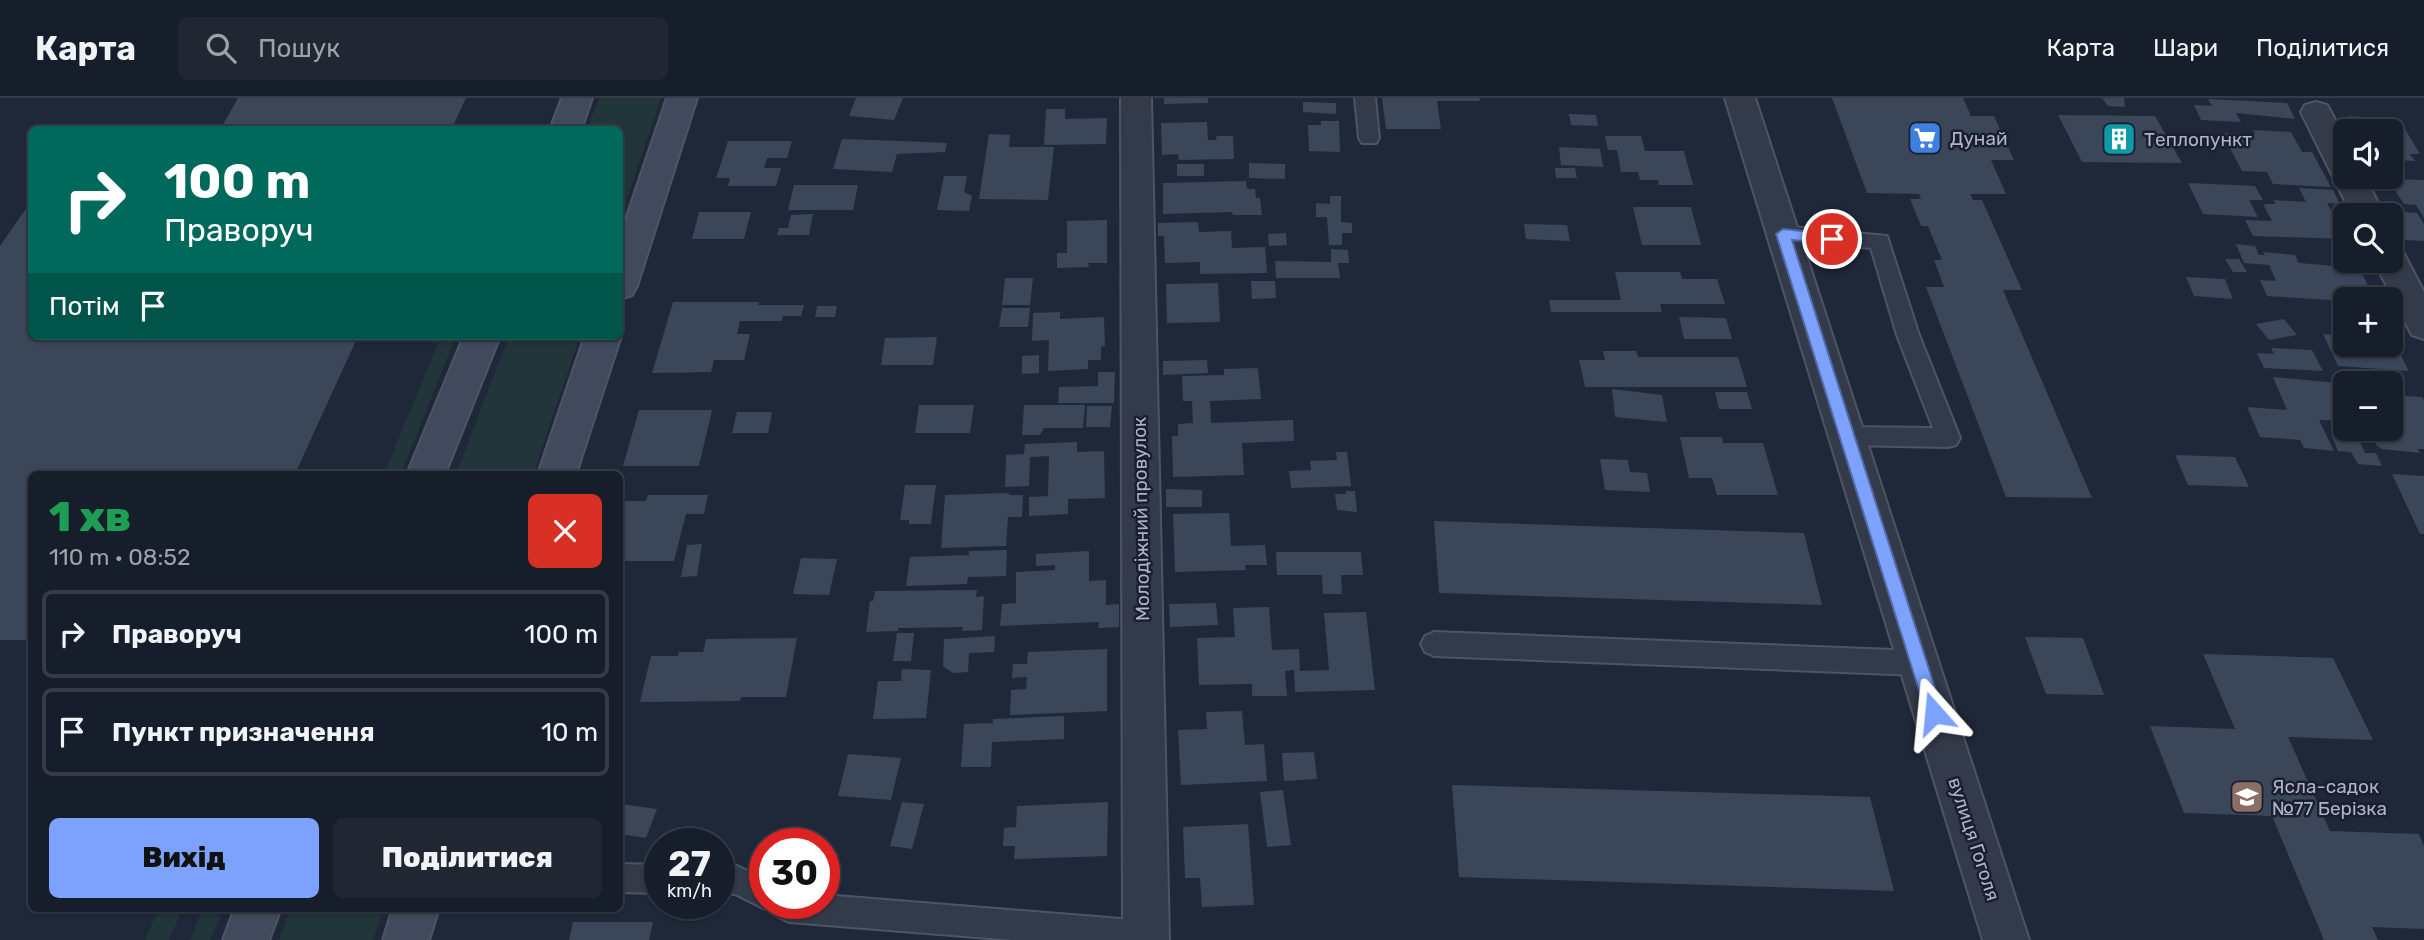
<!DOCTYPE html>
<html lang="uk">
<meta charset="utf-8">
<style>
:root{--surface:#171e2b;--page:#202733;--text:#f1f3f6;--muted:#9ea2a9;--line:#363c47;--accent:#7ca2fd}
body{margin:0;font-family:Rubik,sans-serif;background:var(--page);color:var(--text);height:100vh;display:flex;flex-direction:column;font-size:26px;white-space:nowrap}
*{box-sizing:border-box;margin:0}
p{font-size:23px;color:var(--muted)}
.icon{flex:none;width:38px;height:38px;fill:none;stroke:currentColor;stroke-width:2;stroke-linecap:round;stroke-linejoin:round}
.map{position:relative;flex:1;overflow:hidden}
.panel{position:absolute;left:28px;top:373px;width:595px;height:441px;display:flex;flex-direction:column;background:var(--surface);border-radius:10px;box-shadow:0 2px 5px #0004,0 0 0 2px var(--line)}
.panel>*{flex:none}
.guide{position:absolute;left:28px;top:28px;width:595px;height:214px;border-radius:10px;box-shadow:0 2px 5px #0004,0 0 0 2px var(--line);background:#00695c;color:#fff;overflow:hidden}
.fabs{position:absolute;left:2333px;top:21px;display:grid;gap:14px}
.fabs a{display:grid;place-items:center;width:70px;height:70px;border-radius:10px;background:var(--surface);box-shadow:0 2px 5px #0004,0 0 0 2px var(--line);font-size:35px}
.speed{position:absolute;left:644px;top:730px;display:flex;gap:14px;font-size:35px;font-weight:700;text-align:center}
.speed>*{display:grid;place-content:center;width:91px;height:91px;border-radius:50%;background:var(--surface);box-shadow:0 2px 5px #0004,0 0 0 2px var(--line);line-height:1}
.speed small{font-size:18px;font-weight:400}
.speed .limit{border:10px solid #d22;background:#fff;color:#111}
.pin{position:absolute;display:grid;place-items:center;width:60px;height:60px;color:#fff;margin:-30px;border:4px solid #fff;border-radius:50%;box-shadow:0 2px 7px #0007}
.me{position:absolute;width:77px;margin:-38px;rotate:342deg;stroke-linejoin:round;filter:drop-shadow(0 0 5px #0008)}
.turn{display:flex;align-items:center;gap:24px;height:147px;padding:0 21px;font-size:32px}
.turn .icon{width:91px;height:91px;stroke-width:2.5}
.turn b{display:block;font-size:49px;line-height:60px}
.then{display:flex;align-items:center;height:66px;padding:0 21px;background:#0003;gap:14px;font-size:26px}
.round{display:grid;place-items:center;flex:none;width:74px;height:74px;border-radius:10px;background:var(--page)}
.summary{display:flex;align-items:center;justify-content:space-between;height:119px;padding:0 21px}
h1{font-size:42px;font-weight:800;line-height:52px;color:#1e9e55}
.button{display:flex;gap:14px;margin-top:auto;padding:14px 21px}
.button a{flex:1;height:80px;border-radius:10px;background:var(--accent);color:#111;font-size:28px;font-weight:800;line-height:80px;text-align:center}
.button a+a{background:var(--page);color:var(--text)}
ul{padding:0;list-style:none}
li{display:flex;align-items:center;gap:21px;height:88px;margin:0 14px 10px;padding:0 7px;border:4px solid var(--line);border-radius:10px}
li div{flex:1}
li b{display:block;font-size:26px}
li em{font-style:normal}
header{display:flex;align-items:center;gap:42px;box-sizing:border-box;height:98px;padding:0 35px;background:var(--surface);border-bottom:2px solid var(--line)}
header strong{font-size:33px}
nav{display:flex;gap:38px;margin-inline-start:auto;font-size:24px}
.search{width:490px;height:63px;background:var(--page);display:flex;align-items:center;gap:18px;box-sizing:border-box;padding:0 24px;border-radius:10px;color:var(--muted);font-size:26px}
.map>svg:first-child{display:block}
.green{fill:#21353a}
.building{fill:#3b4659}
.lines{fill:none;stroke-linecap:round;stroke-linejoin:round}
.lane-casing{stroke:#4d5564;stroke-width:4}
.street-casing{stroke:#4d5564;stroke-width:4}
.secondary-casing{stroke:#4d5564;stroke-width:4}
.lane{fill:#333a49;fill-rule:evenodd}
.street{fill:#333a49;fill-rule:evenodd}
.secondary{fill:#41495c;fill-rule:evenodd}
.route{fill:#7ca2fd;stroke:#5169a4;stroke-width:2}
.labels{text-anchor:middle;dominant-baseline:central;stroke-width:5;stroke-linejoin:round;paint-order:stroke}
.poi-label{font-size:19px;fill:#adb5c6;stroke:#191f2e;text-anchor:start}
.street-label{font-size:19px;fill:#adb5c6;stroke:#191f2e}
</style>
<header>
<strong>Карта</strong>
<div class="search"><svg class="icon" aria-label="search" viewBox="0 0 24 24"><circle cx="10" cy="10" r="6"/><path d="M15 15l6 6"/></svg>Пошук</div>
<nav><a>Карта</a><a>Шари</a><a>Поділитися</a></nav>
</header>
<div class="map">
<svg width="2424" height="842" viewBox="0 0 2424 842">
<rect width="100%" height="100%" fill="#1f2839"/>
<path class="green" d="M599 0H661L620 122V32L587 31Z
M441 238H456L401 376H384Z
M509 238H580L533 376H456Z
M159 810H183L169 842H145Z
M203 810H223L210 842H190Z
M291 810H384L373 842H279Z"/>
<path class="building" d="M238 0H466L451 32H220Z
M856 0H903L894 22 849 18Z
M1164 0H1208V5L1164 6Z
M1382 0H1479L1480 3H1437L1441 31H1386Z
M1832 0H1963L1971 18H1994L2014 62H1991L2006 96H1970L1973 102H1982L2022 192H2003L2092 400 2006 399 1926 189H1944L1934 162H1942L1928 128H1921L1910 101H1921L1919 96 1867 95Z
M2102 0H2124L2125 9 2108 8Z
M2208 1 2287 5 2295 21 2236 15 2241 24 2201 22 2194 7 2212 8Z
M1303 4 1336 5V16L1303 14Z
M1046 11H1065V21L1107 20 1106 46 1044 47Z
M1569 16 1596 17 1598 28 1571 27Z
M2058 17 2155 18 2182 65 2082 64Z
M2348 18 2399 21 2420 56H2410L2415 63 2396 62 2390 55V33H2356Z
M1321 23H1339L1340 54 1309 53 1308 27H1321Z
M1207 24 1208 42H1217L1216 38H1233L1234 61 1179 62 1178 56 1162 57 1161 25Z
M210 26 207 32H80L83 27Z
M2253 32 2291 34 2302 54H2312L2331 89 2273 86 2267 74 2242 73 2222 35 2255 37Z
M989 36 1010 37 1009 49H1054L1048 102 979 101Z
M1605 38H1641L1645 53H1684L1693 87H1659L1658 82H1640L1638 74H1621L1617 52H1608Z
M842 41 901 43 947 45 945 54 897 56 892 74 833 71Z
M728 43H792L787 60H767L764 70H781L776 88H728L730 80H716Z
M1559 49 1600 51 1603 69 1561 67Z
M1249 65 1285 66V81L1249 80Z
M1177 66H1204V78H1177Z
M1555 70H1575L1577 80H1556Z
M944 78H967L964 94 972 98 969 113 937 112Z
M2388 81 2424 82V120L2416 107 2404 106Z
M1246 83 1247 91H1255L1256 100H1260L1262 117H1233L1232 114 1163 116V85Z
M2188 85 2255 88 2263 102H2249L2258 119 2203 116Z
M794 87H858L853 112H788Z
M2299 90 2333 92 2340 106 2327 105 2345 136V141L2253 138 2245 122 2272 123 2263 106H2276L2273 102 2306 104Z
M1330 98H1341V124L1352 125V135H1342V147H1329L1327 119H1316V105L1330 106Z
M32 102V238H358L295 376H32V542H0V148Z
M1633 109H1691L1701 147H1642Z
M2388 113 2417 115 2424 126V143L2404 142Z
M699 114H751L744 141H692Z
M813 116 809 137H777L779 130H788L791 117Z
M1107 122V165H1088L1089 169 1057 170V155H1067V123Z
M1198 124 1199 134 1231 133 1232 150 1265 149 1267 175 1200 176V164L1165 165 1164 138H1158V125Z
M1524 126 1567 127 1570 143 1526 141Z
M1286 135 1287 147 1269 148 1268 136Z
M2236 146 2255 148 2259 157H2265L2263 154 2295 157 2299 165 2359 170 2375 201H2345V203L2267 198 2260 182 2276 183 2269 167 2244 165Z
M1331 151 1348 152 1349 165H1338L1340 180H1276L1275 163 1331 164Z
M2225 161H2239L2247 174H2233Z
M1615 174H1680L1682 181H1717L1725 206H1660L1662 214H1551L1549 202H1621Z
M2186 179 2225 181 2233 201 2194 198Z
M1005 180H1033L1030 207H1002Z
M1251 183H1275L1276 200 1252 201Z
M1218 185 1220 224 1167 225 1166 186Z
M673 204H759L758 207H804L801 218H783L782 223H740L737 236H750L744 262H714L711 274 652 275Z
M817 208H837L835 219H815Z
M1002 210H1030L1028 229H999Z
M1060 214V221L1104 219 1105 248 1101 249V262H1088V271L1048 273 1049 242 1032 243 1033 215Z
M1679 219 1726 220 1732 241H1684Z
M2284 221 2297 237 2269 242 2256 226Z
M2323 236 2345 238V247H2390V237L2409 273 2338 268Z
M937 239 933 267H881L885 240Z
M2271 250 2312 252 2323 273 2264 270 2257 255 2274 256Z
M1603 253H1636L1638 259H1738L1747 289H1585L1579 262H1605Z
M1039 257V275L1022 276V258Z
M1207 262 1208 275 1163 277V263Z
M1258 270 1261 301 1210 303 1211 325 1293 322 1294 343 1242 345 1244 377 1173 379 1172 338H1178V326L1193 325 1192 303H1183L1182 278 1224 277V271Z
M1098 274H1115L1114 305H1058L1059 289 1098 288Z
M2273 279 2338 285 2345 300V323L2319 322 2334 353 2304 350 2300 342 2260 339 2247 309 2287 312Z
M2344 279 2381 281 2383 285H2348Z
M1612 291 1662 297 1667 324 1615 319Z
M1715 294H1747L1752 311H1719Z
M2390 297 2422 299 2424 302V351H2418L2420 355 2382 351 2377 348 2369 331H2390Z
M919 307H974L970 335H915Z
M1024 307H1085L1083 330H1044L1040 337H1022Z
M1087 308H1112L1110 329H1086Z
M639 312H712L699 368H623Z
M737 314H772L768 335H732Z
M2331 336 2357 338 2365 355H2376L2382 368 2358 366 2351 354 2338 353Z
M1680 339H1722L1723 345H1763L1778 397H1717L1712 380H1689Z
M1077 344V354L1104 353 1105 400 1068 401V416L1029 418V399L1048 398 1049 358 1030 359 1029 388 1005 389 1006 357 1024 356 1025 346Z
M1336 354H1347L1351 388 1291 390 1289 373 1311 372 1310 363 1337 362Z
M2175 357 2235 359 2249 389 2188 387Z
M1600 361 1628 362 1630 374 1647 375 1650 394 1605 392Z
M2392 376 2424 378V436H2420Z
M905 387H936L931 426H909V422H900Z
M1166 391 1202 392V409H1166Z
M1346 393H1355L1357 414 1337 412 1335 396H1346Z
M1009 395V397H1023L1022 419H1008L1006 448 941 450 945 397Z
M648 397H708L704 416H686L674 463H620V403H646Z
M1229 415 1231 448 1265 447 1267 467H1245L1246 472 1175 474 1173 416Z
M1434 423 1804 435 1822 507 1439 495Z
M702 446 697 478 681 479 687 447Z
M1007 452 1006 478 968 479 967 486 906 488 910 459 969 457V453Z
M1089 453V483L1106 482V507L1119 506V529L1098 530 1099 524 1000 528 1002 506 1016 505V474L1055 472V467L1036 468V456Z
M1276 454H1361L1363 477H1341L1342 496H1323L1322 477H1277Z
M801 460 837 461 829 497 793 496Z
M977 492 976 499 984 498 982 532 962 533 963 529 898 530V533L866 534 870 503H873L875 493Z
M1216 505 1218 527 1170 529 1169 506Z
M1269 509 1272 552 1299 551 1300 573 1329 572 1324 515 1366 514 1375 592 1295 594 1294 572 1285 573 1287 598H1252V586L1199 587 1197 540 1235 539 1233 510Z
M897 535H914L911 563H893Z
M995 538 994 554 969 555 968 574 953 575 943 568 944 541Z
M2025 539 2083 540 2104 597 2046 596Z
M797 540 786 599H741L740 603 640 604 651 558H678L679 554H703L706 541Z
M1107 551V613L1010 617 1011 592 1026 591 1027 579 1012 580 1013 566H1027L1028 554Z
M2203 556 2333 560 2373 642 2288 639 2330 733 2419 736 2424 748V831L2372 829 2378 842H2324L2272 718 2184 715 2150 628 2235 631Z
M902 571 931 572 926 620 873 621 878 583H901Z
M1242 613 1245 647 1264 646 1267 683 1181 687 1178 632 1207 631 1206 614Z
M1064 618V641L992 644 991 669H961L964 626 993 625V621Z
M1314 654 1317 681 1284 683 1282 655Z
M848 656 901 660 891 702 838 698Z
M1452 687 1870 699 1894 793 1459 779Z
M1283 692 1291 747 1267 749 1260 694Z
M902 704 924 706 912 751 890 748Z
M1108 704 1107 758 1014 761 1015 748H1003L1004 730 1016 729 1017 708Z
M621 706 657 711 646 740 620 736Z
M1248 726 1254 807 1202 809 1200 780H1185L1183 729Z
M573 824H653L649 842H569Z"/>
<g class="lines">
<defs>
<path id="lane" d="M1355 0H1375L1379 40 1376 45H1362L1359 40Z
M1783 128 1887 138 1919 237 1960 340 1956 347 1948 349 1847 347 1839 345 1835 338 1839 331 1847 329 1933 330 1897 237 1871 150 1776 141 1772 136 1776 131Z
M1434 534 1918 553 1927 557 1931 565 1927 573 1918 577 1434 558 1425 554 1421 546 1425 538Z
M620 766 660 767V795L620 794Z
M719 768H737L765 781V805H824V797L1146 823 1156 828 1161 838 1159 842H1014L789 824 771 815 769 810 765 811 735 796H719Z"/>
<path id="street" d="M1121 0H1151L1169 842H1123Z
M1725 0H1755L2029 842H1983Z
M2316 4 2327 7 2345 40V79H2365L2384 117H2352L2301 14 2305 7Z
M2390 149 2402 152 2424 194V241L2412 237 2374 163H2390Z"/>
<path id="secondary" d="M562 0H592L581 32H550Z
M667 0H697L637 188 632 197 620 201V139Z
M620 236 621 238 576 376H538L585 238Z
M464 238H500L445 376H407Z
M235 810H281L269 842H223Z
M393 810H439L429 842H383Z"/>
</defs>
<use href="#lane" class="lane-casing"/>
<use href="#street" class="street-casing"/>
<use href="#secondary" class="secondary-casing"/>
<use href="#lane" class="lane"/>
<use href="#street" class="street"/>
<use href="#secondary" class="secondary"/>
</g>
<path class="route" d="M1783 131 1832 136 1839 141 1832 146 1792 142 1943 615 1940 621 1934 623 1928 621 1926 615 1776 136Z"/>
<defs>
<symbol id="supermarket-square" viewBox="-11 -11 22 22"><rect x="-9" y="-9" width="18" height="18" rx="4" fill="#3f7fe0" stroke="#191f2e"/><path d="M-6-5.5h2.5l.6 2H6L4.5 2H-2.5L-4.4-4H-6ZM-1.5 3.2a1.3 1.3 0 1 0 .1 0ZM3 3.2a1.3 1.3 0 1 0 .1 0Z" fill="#fff"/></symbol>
<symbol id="building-square" viewBox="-11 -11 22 22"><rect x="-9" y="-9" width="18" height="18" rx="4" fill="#0f9aa8" stroke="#191f2e"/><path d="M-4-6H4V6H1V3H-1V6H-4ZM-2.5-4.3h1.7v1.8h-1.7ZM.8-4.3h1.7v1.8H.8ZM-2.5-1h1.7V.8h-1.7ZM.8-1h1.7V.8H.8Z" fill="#fff"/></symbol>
<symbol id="school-square" viewBox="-11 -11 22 22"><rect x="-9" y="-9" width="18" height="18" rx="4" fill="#8d6e63" stroke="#191f2e"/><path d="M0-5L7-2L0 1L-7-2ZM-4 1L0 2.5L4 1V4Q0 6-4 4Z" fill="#fff"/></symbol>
</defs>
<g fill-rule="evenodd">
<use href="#supermarket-square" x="1906" y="21" width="38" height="38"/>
<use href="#building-square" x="2100" y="22" width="38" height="38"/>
<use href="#school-square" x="2228" y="680" width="38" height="38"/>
</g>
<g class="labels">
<g class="poi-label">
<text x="1950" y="40">Дунай</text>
<text x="2144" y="41">Теплопункт</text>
<text x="2272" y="688">Ясла-садок<tspan x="2272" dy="22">№77 Берізка</tspan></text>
</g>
<g class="street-label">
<text transform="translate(1141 421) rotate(-91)">Молодіжний провулок</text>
<text transform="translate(1974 741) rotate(72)">вулиця Гоголя</text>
</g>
</g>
</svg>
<div class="fabs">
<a><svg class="icon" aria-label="sound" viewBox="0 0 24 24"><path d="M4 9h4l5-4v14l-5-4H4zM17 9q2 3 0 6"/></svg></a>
<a><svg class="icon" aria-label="search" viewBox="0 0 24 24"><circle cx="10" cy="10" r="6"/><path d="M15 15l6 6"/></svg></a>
<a>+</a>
<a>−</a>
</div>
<div class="speed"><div>27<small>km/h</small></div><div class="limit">30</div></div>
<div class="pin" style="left:1832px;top:141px;background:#d93025"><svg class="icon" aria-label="arrive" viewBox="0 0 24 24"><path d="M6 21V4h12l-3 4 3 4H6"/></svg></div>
<svg class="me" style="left:1934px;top:615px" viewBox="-20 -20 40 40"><path d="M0-17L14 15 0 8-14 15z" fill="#7ca2fd" stroke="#fff" stroke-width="4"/></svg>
<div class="guide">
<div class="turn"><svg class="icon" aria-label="right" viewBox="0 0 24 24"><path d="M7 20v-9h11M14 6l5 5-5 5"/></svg><div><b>100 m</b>Праворуч</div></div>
<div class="then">Потім<svg class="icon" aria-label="arrive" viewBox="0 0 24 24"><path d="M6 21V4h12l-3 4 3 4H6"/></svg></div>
</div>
<section class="panel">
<div class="summary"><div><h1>1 хв</h1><p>110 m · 08:52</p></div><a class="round" style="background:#d93025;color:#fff"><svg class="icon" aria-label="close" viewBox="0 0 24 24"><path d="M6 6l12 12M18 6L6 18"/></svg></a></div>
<ul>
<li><svg class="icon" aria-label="right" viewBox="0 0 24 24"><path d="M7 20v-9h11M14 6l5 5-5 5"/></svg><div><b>Праворуч</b></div><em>100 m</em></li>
<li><svg class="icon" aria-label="arrive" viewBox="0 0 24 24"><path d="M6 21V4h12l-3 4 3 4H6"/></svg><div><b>Пункт призначення</b></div><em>10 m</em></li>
</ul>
<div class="button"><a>Вихід</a><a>Поділитися</a></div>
</section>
</div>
